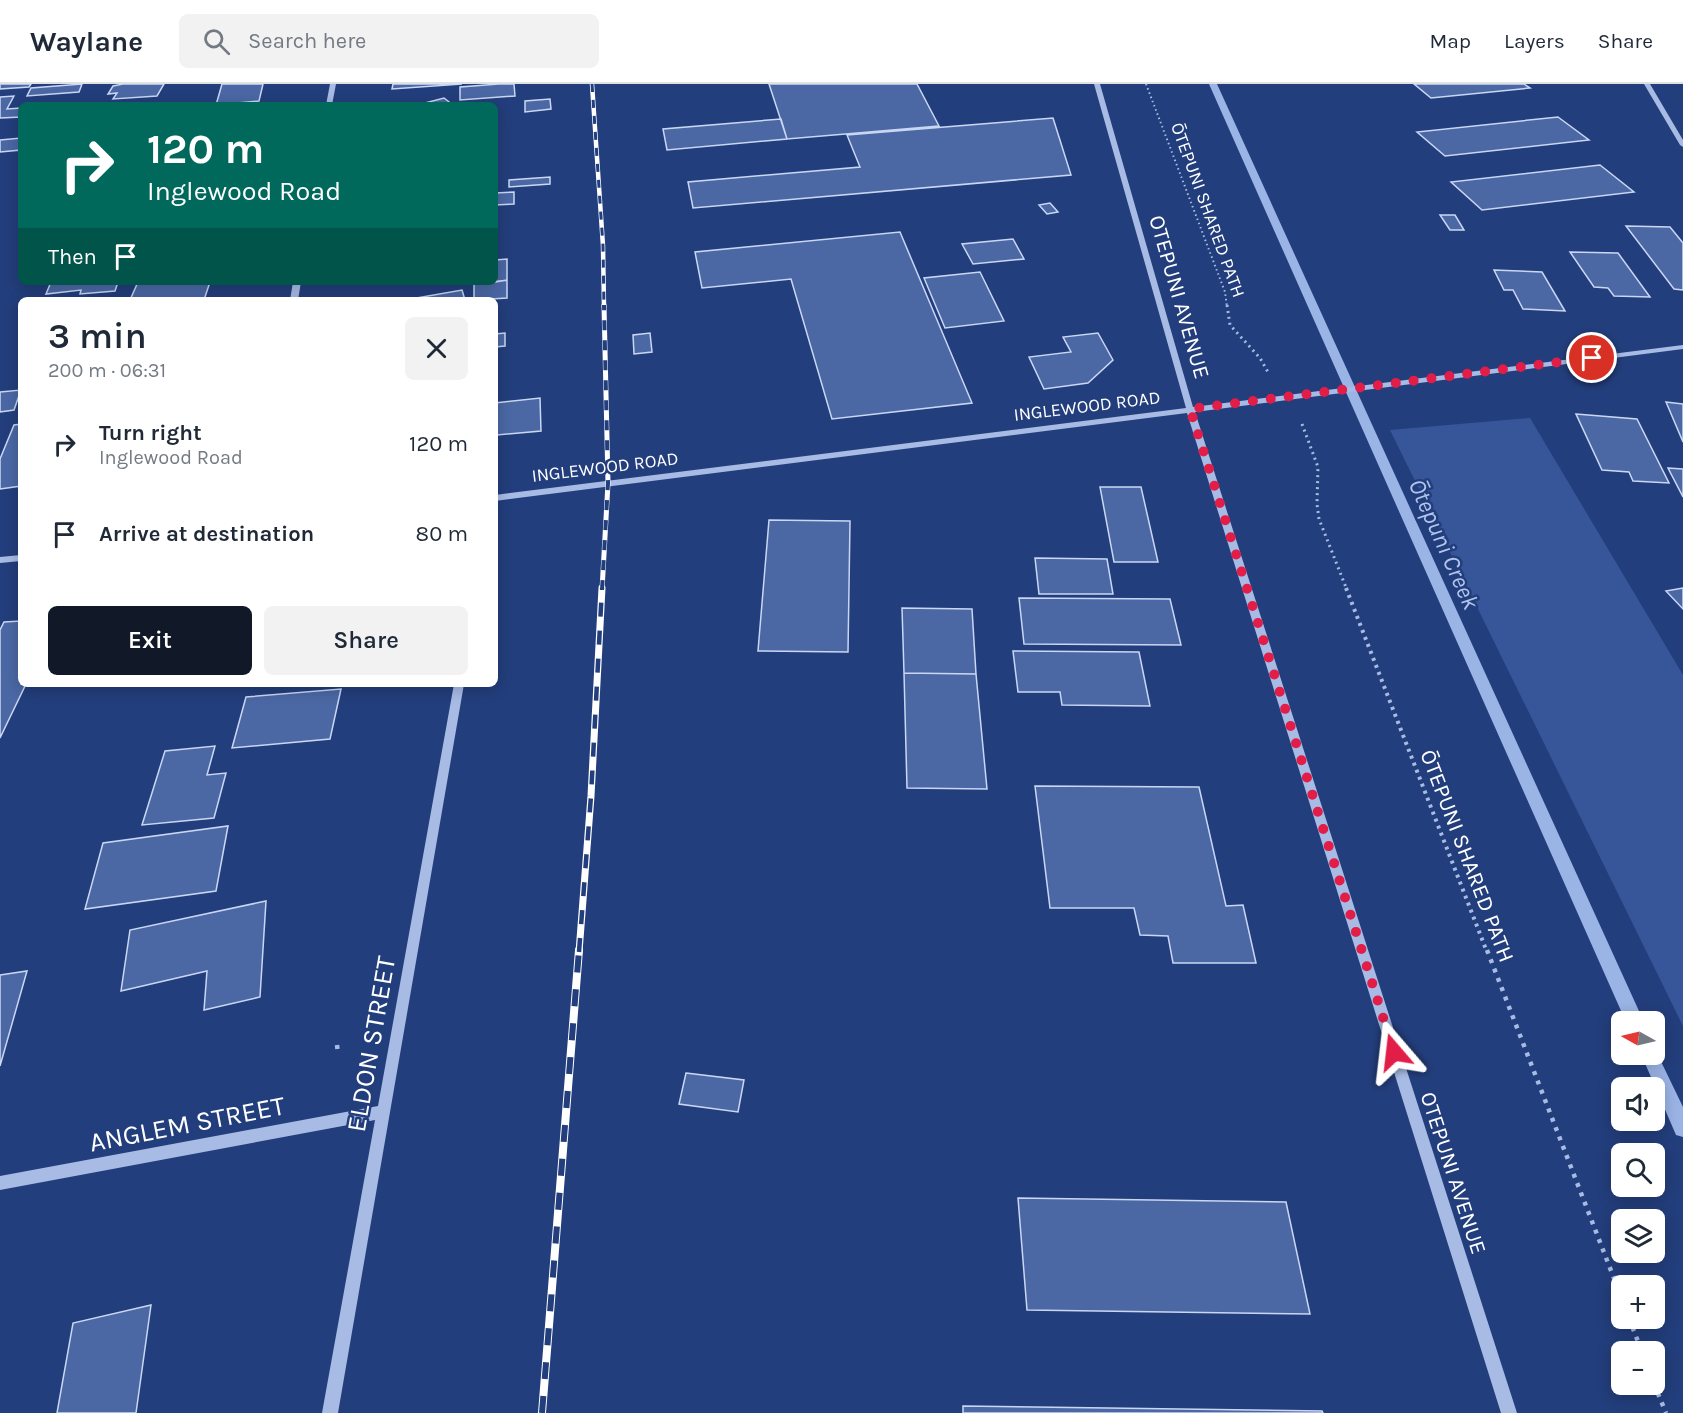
<!DOCTYPE html>
<meta charset="utf-8">
<style>
:root{--surface:#fff;--page:#f2f2f3;--text:#1f2937;--muted:#747a83;--line:#e0e1e3;--accent:#111827}
body{margin:0;font-family:Karla,sans-serif;background:var(--page);color:var(--text);height:100vh;display:flex;flex-direction:column;font-size:22px;white-space:nowrap}
*{box-sizing:border-box;margin:0}
p{font-size:20px;color:var(--muted)}
.icon{flex:none;width:33px;height:33px;fill:none;stroke:currentColor;stroke-width:2;stroke-linecap:round;stroke-linejoin:round}
.map{position:relative;flex:1;overflow:hidden}
.drawer{position:absolute;left:18px;top:213px;width:480px;height:390px;display:flex;flex-direction:column;background:var(--surface);border-radius:9px;box-shadow:0 3px 15px #0003}
.drawer>*{flex:none}
.top-card{position:absolute;left:18px;top:18px;width:480px;height:183px;border-radius:9px;box-shadow:0 3px 15px #0003;background:#00695c;color:#fff;overflow:hidden}
.needle{width:39px;rotate:278deg}
.fabs{position:absolute;left:1611px;top:927px;display:grid;gap:12px}
.fabs a{display:grid;place-items:center;width:54px;height:54px;border-radius:9px;background:var(--surface);box-shadow:0 3px 15px #0003;font-size:30px}
.pin{position:absolute;display:grid;place-items:center;width:51px;height:51px;color:#fff;margin:-26px;border:3px solid #fff;border-radius:50%;box-shadow:0 2px 6px #0007}
.me{position:absolute;width:66px;margin:-33px;rotate:343deg;stroke-linejoin:round;filter:drop-shadow(0 0 4px #0008)}
.turn{display:flex;align-items:center;gap:21px;height:126px;padding:0 30px;font-size:27px}
.turn .icon{width:78px;height:78px;stroke-width:2.5}
.turn b{display:block;font-size:42px;line-height:51px}
.then{display:flex;align-items:center;height:57px;padding:0 30px;background:#0003;gap:12px;font-size:22px}
.round{display:grid;place-items:center;flex:none;width:63px;height:63px;border-radius:9px;background:var(--page)}
.summary{display:flex;align-items:center;justify-content:space-between;height:102px;padding:0 30px}
h1{font-size:36px;font-weight:600;line-height:45px}
.action{display:flex;gap:12px;margin-top:auto;padding:12px 30px}
.action a{flex:1;height:69px;border-radius:9px;background:var(--accent);color:#fff;font-size:24px;font-weight:600;line-height:69px;text-align:center}
.action a+a{background:var(--page);color:var(--text)}
ul{padding:0;list-style:none}
li{display:flex;align-items:center;gap:18px;height:90px;padding:0 30px}
li div{flex:1}
li b{display:block;font-size:22px}
li em{font-style:normal}
header{display:flex;align-items:center;gap:36px;box-sizing:border-box;height:84px;padding:0 30px;background:var(--surface);border-bottom:2px solid var(--line)}
header strong{font-size:28px}
nav{display:flex;gap:33px;margin-inline-start:auto;font-size:21px}
.search{width:420px;height:54px;background:var(--page);display:flex;align-items:center;gap:15px;box-sizing:border-box;padding:0 21px;border-radius:9px;color:var(--muted);font-size:22px}
.map>svg:first-child{display:block}
.green{fill:#37569a}
.lines{fill:none;stroke-linecap:round;stroke-linejoin:round}
.stream{fill:#9bb4e6;fill-rule:evenodd}
.building{fill:#4b68a5;stroke:#cad7f4;stroke-width:1.5}
.path-far3{stroke:#a7bbe5;stroke-width:2;stroke-dasharray:1.5 3;stroke-linecap:butt}
.path-far2{stroke:#a7bbe5;stroke-width:3;stroke-dasharray:2 4;stroke-linecap:butt}
.path-far1{stroke:#a7bbe5;stroke-width:4;stroke-dasharray:3 4.5;stroke-linecap:butt}
.path{stroke:#a7bbe5;stroke-width:4.5;stroke-dasharray:4 6;stroke-linecap:butt}
.minor{fill:#a7bbe5;fill-rule:evenodd}
.rail-far3-casing{stroke:#fff;stroke-width:4.5}
.rail-far2-casing{stroke:#fff;stroke-width:5}
.rail-far1-casing{stroke:#fff;stroke-width:7}
.rail-casing{stroke:#fff;stroke-width:8}
.rail-far3{stroke:#233e7c;stroke-width:3;stroke-dasharray:8;stroke-linecap:butt}
.rail-far2{stroke:#233e7c;stroke-width:4;stroke-dasharray:10;stroke-linecap:butt}
.rail-far1{stroke:#233e7c;stroke-width:4.5;stroke-dasharray:14;stroke-linecap:butt}
.rail{stroke:#233e7c;stroke-width:6;stroke-dasharray:17;stroke-linecap:butt}
.route{stroke:#e11d48;stroke-width:10;stroke-dasharray:0 18}
.labels{text-anchor:middle;dominant-baseline:central;stroke-width:5;stroke-linejoin:round;paint-order:stroke}
.far-street-label{font-size:18px;fill:#fff;stroke:#233e7c}
.street-label{font-size:22px;fill:#fff;stroke:#233e7c}
.water-label{font-size:24px;font-style:italic;fill:#b2c5ed;stroke:#233e7c}
.near-street-label{font-size:27px;fill:#fff;stroke:#233e7c}
</style>
<header>
<strong>Waylane</strong>
<div class="search"><svg class="icon" aria-label="search" viewBox="0 0 24 24"><circle cx="10" cy="10" r="6"/><path d="M15 15l6 6"/></svg>Search here</div>
<nav><a>Map</a><a>Layers</a><a>Share</a></nav>
</header>
<div class="map">
<svg width="1683" height="1329" viewBox="0 0 1683 1329">
<rect width="100%" height="100%" fill="#233e7c"/>
<path class="green" d="M1530 334 1683 591V942L1390 346Z"/>
<g class="lines">
<path class="stream" d="M1209 0H1217L1644 938H1626Z
M1654 963 1683 1023V1053L1676 1051 1641 970H1654Z"/>
</g>
<path class="building" d="M0 0H31L29 3 0 5Z
M82 0 79 8 27 12 31 4Z
M123 0H164L157 12 113 15 117 9 108 10 113 2Z
M222 0H263L259 17 216 21Z
M393 0H462L392 5Z
M499 0H514L515 12 460 16V3Z
M769 0H917L939 42 787 55Z
M1414 0H1524L1530 4 1431 14Z
M14 12 7 25 21 24V33L0 34V13Z
M444 14 453 21H405L425 19Z
M550 15 551 25 525 28V17Z
M1558 33 1589 56 1445 72 1417 48Z
M1053 34 1071 91 693 124 688 98 860 83 847 51Z
M781 35 787 55 667 66 663 45Z
M21 54V66L0 68V56Z
M1600 81 1634 108 1482 126 1451 98Z
M550 93V100L509 103V96Z
M514 108V120L495 121V109Z
M1050 119 1058 128 1047 130 1039 121Z
M1440 131H1455L1464 146H1450Z
M1626 142 1670 143 1683 159V206L1674 205Z
M900 148 972 319 832 335 791 195 702 204 695 168Z
M1013 155 1024 175 973 180 962 160Z
M1570 168 1618 169 1650 213 1614 212 1608 204 1594 203Z
M507 175V196L495 198V176Z
M1494 186 1542 188 1565 227 1523 225 1513 206H1504Z
M980 188 1004 237 945 244 924 194Z
M507 196V214L474 216V200Z
M51 198H118L115 207 80 210 81 206 46 210Z
M138 198H210L204 216H130Z
M462 206 465 216H405Z
M505 249V262L495 263V250Z
M650 249 652 268 634 270 633 251Z
M1098 249 1113 276 1088 299 1044 305 1029 273 1071 268 1063 253Z
M21 306 14 326 0 328V308Z
M540 314 541 347 497 351 495 319Z
M1666 318 1683 320V358Z
M1576 330 1637 335 1669 399 1633 397 1629 388 1602 386Z
M21 340V402L0 405V375L14 341Z
M1668 384 1683 385V413Z
M1100 403H1141L1158 478H1114Z
M769 436 850 437 848 568 758 567Z
M1035 474 1107 475 1113 510H1039Z
M1683 504V525L1666 507Z
M1019 514 1170 515 1181 561 1024 560Z
M902 524 972 525 976 590 904 589Z
M21 537V600H26L0 654V546L4 538Z
M1013 567 1139 568 1150 622 1062 621 1060 608H1018Z
M904 589 976 590 987 705 907 704Z
M341 605 330 655 232 664 246 613Z
M215 662 207 691 226 689 214 734 142 741 165 667Z
M1035 702 1199 703 1226 822 1243 821 1256 879H1173L1168 852 1140 851 1134 824H1050Z
M228 742 216 807 85 825 103 759Z
M266 817 260 913 204 926 207 887 121 907 130 846Z
M27 887 0 982V891Z
M686 989 744 996 738 1028 679 1020Z
M1018 1114 1286 1118 1310 1230 1027 1226Z
M151 1221 136 1329H57L73 1239Z
M963 1322 1322 1327 1323 1329H963Z"/>
<g class="lines">
<path class="path-far3" d="M1146 0 1225 208 1227 223"/>
<path class="path-far2" d="M1227 221 1230 241 1260 274 1268 288
M1302 340 1318 383 1317 420 1319 435 1347 506"/>
<path class="path-far1" d="M1346 504 1487 868"/>
<path class="path" d="M1487 866 1622 1215
M337 961 338 970
M1629 1234 1642 1268
M1654 1300 1666 1329"/>
<path class="minor" d="M330 0H336L332 21H326Z
M1094 0H1100L1193 323 1683 261V265L1195 328 1517 1329H1501L1187 329 495 417V411L1186 324Z
M1644 0H1650L1683 56V63L1680 61Z
M293 198H301L298 216H290Z
M21 471V477L0 479V473Z
M454 600H464L338 1329H322L375 1036 0 1106V1092L378 1022Z"/>
<defs>
<path id="rail-far3" d="M592 0 603 162 604 223"/>
<path id="rail-far2" d="M602 506 608 399 604 221"/>
<path id="rail-far1" d="M579 868 591 712 602 504"/>
<path id="rail" d="M542 1329 579 866"/>
</defs>
<use href="#rail-far3" class="rail-far3-casing"/>
<use href="#rail-far2" class="rail-far2-casing"/>
<use href="#rail-far1" class="rail-far1-casing"/>
<use href="#rail" class="rail-casing"/>
<use href="#rail-far3" class="rail-far3"/>
<use href="#rail-far2" class="rail-far2"/>
<use href="#rail-far1" class="rail-far1"/>
<use href="#rail" class="rail"/>
</g>
<g class="lines">
<path class="route" d="M1394 968 1190 325 1592 274"/>
</g>
<g class="labels">
<g class="far-street-label">
<text transform="translate(1208 126) rotate(70)">ŌTEPUNI SHARED PATH</text>
<text transform="translate(1087 322) rotate(-7)">INGLEWOOD ROAD</text>
<text transform="translate(605 383) rotate(-7)">INGLEWOOD ROAD</text>
</g>
<g class="street-label">
<text transform="translate(1179 213) rotate(74)">OTEPUNI AVENUE</text>
<text transform="translate(1467 772) rotate(69)">ŌTEPUNI SHARED PATH</text>
<text transform="translate(1453 1089) rotate(72)">OTEPUNI AVENUE</text>
</g>
<g class="water-label">
<text transform="translate(1444 460) rotate(66)">Ōtepuni Creek</text>
</g>
<g class="near-street-label">
<text transform="translate(371 960) rotate(-80)">ELDON STREET</text>
<text transform="translate(187 1040) rotate(-11)">ANGLEM STREET</text>
</g>
</g>
</svg>
<div class="fabs">
<a><svg class="needle" viewBox="-14 -14 28 28"><path d="M0-13l5 13h-10z" fill="#e53935"/><path d="M0 13l5-13h-10z" fill="#747a83"/></svg></a>
<a><svg class="icon" aria-label="sound" viewBox="0 0 24 24"><path d="M4 9h4l5-4v14l-5-4H4zM17 9q2 3 0 6"/></svg></a>
<a><svg class="icon" aria-label="search" viewBox="0 0 24 24"><circle cx="10" cy="10" r="6"/><path d="M15 15l6 6"/></svg></a>
<a><svg class="icon" aria-label="layers" viewBox="0 0 24 24"><path d="M12 4l9 5-9 5-9-5zM3 14l9 5 9-5"/></svg></a>
<a>+</a>
<a>−</a>
</div>
<div class="pin" style="left:1592px;top:274px;background:#d93025"><svg class="icon" aria-label="arrive" viewBox="0 0 24 24"><path d="M6 21V4h12l-3 4 3 4H6"/></svg></div>
<svg class="me" style="left:1394px;top:968px" viewBox="-20 -20 40 40"><path d="M0-17L14 15 0 8-14 15z" fill="#e11d48" stroke="#fff" stroke-width="4"/></svg>
<div class="top-card">
<div class="turn"><svg class="icon" aria-label="right" viewBox="0 0 24 24"><path d="M7 20v-9h11M14 6l5 5-5 5"/></svg><div><b>120 m</b>Inglewood Road</div></div>
<div class="then">Then<svg class="icon" aria-label="arrive" viewBox="0 0 24 24"><path d="M6 21V4h12l-3 4 3 4H6"/></svg></div>
</div>
<section class="drawer">
<div class="summary"><div><h1>3 min</h1><p>200 m · 06:31</p></div><a class="round"><svg class="icon" aria-label="close" viewBox="0 0 24 24"><path d="M6 6l12 12M18 6L6 18"/></svg></a></div>
<ul>
<li><svg class="icon" aria-label="right" viewBox="0 0 24 24"><path d="M7 20v-9h11M14 6l5 5-5 5"/></svg><div><b>Turn right</b><p>Inglewood Road</p></div><em>120 m</em></li>
<li><svg class="icon" aria-label="arrive" viewBox="0 0 24 24"><path d="M6 21V4h12l-3 4 3 4H6"/></svg><div><b>Arrive at destination</b></div><em>80 m</em></li>
</ul>
<div class="action"><a>Exit</a><a>Share</a></div>
</section>
</div>
